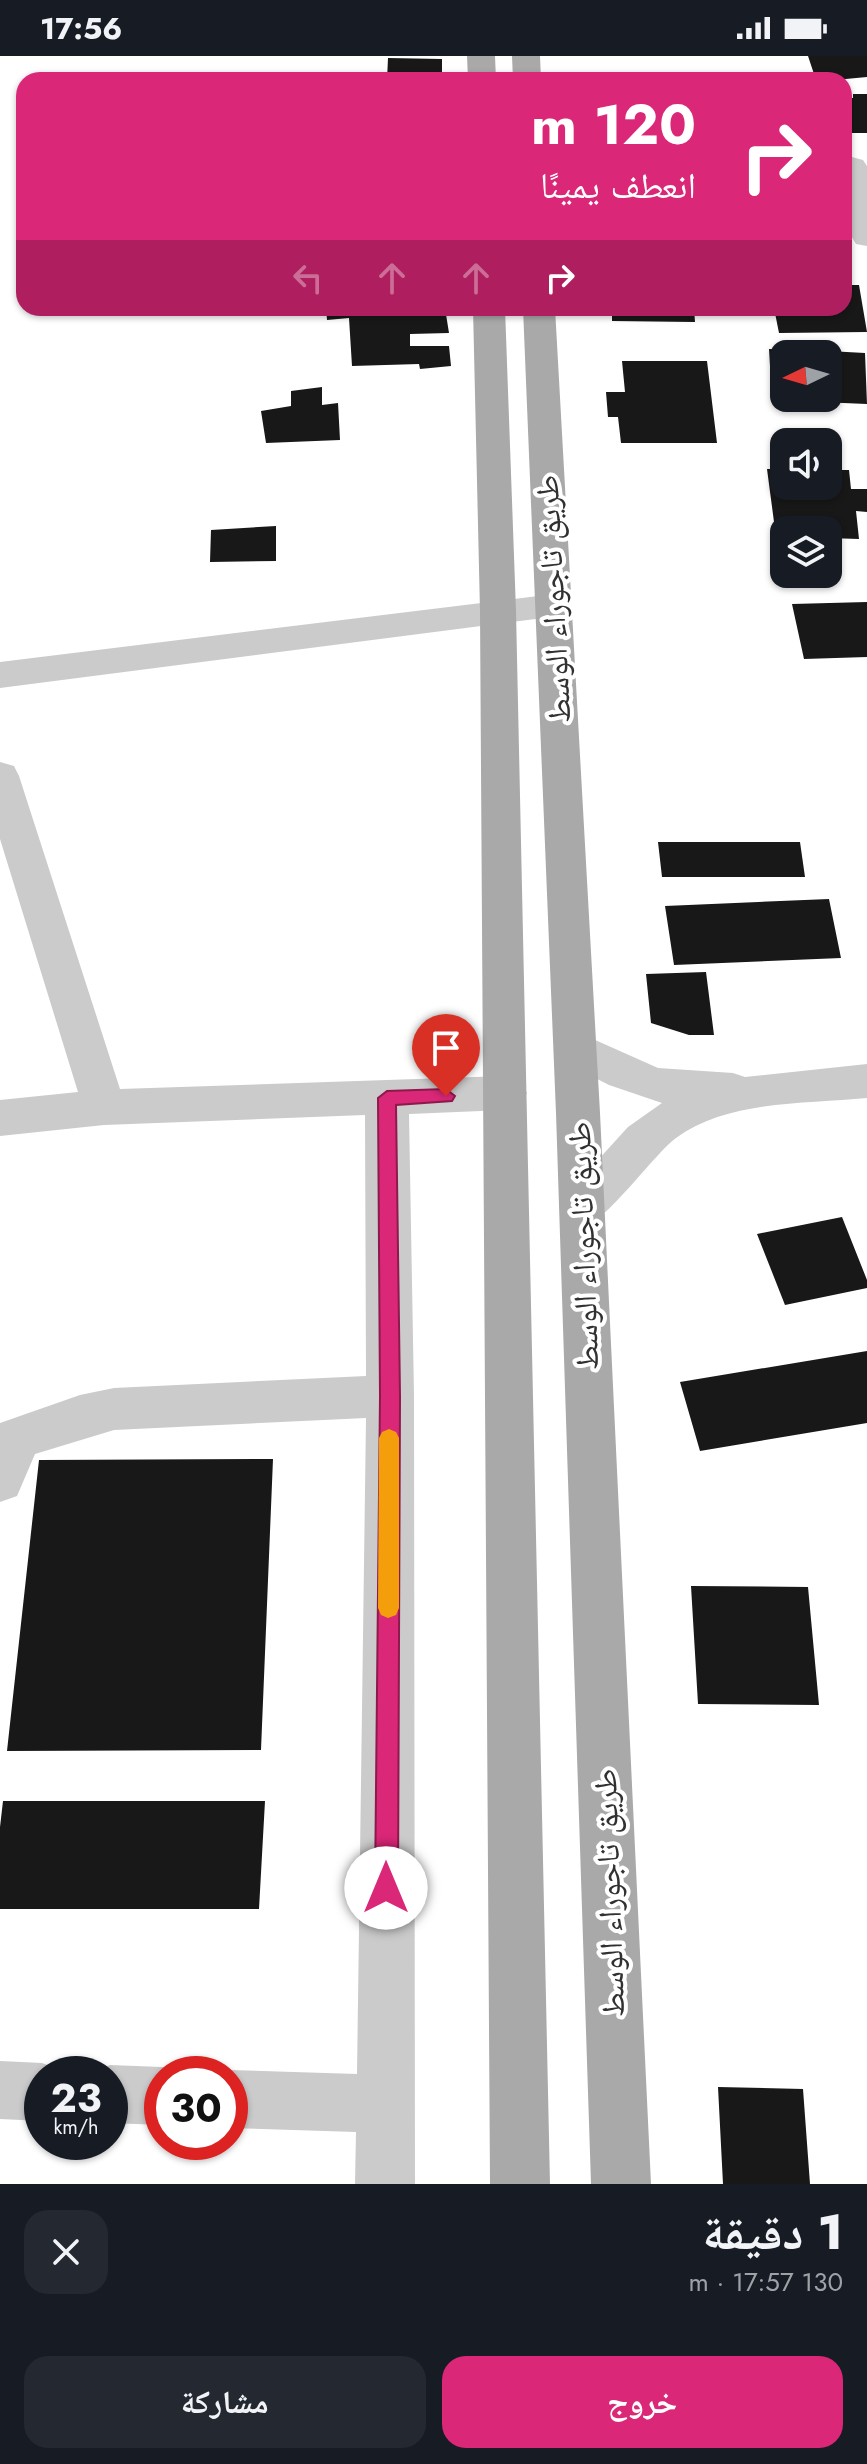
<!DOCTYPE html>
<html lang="ar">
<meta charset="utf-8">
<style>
:root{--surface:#171b24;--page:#242831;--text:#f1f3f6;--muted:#9ea1a6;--accent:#db2777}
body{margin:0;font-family:Jost,"Noto Naskh Arabic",sans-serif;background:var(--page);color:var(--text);direction:rtl;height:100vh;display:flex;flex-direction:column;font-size:30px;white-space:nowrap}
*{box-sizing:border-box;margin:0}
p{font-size:26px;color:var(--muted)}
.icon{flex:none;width:44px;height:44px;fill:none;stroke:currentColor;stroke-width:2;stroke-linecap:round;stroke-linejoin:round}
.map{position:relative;height:2128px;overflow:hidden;direction:ltr}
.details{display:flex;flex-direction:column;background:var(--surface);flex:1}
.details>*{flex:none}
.banner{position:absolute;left:16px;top:16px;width:836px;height:244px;border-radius:24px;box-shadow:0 2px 6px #0004;direction:rtl;background:#db2777;color:#fff;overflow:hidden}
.needle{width:52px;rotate:265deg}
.controls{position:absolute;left:770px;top:284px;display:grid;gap:16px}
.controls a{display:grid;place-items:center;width:72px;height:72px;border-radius:16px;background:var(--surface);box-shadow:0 2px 6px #0004;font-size:40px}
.speed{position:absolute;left:24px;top:2000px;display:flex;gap:16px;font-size:40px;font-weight:700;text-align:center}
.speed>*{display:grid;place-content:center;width:104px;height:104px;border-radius:50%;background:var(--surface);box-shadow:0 2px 6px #0004;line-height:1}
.speed small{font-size:20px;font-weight:400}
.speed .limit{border:12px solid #d22;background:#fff;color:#111}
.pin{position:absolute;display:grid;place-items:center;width:68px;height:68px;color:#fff;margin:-82px -34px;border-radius:50% 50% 50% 0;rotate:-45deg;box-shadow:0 0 8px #0007}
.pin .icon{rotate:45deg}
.me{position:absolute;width:88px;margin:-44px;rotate:0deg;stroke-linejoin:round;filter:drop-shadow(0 0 6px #0008)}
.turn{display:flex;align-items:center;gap:28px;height:168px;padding:0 24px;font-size:36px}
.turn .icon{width:104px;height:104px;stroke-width:2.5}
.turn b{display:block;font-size:56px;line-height:68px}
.lanes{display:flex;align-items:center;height:76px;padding:0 24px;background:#0003;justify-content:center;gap:40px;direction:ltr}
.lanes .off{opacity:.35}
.round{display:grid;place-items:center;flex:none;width:84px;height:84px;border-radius:24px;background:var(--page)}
.head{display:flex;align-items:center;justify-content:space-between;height:136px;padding:0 24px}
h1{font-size:48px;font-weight:800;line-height:60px}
.button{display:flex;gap:16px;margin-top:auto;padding:16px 24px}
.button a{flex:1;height:92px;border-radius:24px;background:var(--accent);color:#fff;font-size:32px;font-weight:800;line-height:92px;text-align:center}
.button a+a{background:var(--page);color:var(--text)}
.status{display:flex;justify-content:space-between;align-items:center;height:56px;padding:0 40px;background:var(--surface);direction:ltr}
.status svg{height:22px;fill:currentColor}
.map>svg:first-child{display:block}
.building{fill:#181818}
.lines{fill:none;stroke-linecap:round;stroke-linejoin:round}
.minor{fill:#cbcbcb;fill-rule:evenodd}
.major{fill:#a9a9a9;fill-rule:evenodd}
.route{fill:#db2777;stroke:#8e194d;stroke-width:2}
.slow{fill:#f59e0b}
.labels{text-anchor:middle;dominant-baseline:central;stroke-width:8;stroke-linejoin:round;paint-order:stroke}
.street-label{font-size:32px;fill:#313131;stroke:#fff}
</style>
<div class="status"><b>17:56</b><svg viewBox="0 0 49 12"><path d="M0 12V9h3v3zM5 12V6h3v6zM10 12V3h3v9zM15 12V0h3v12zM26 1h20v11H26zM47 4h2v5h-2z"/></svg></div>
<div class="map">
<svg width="867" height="2128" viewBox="0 0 867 2128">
<rect width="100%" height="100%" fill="#fff"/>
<path class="building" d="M808 0H867V21L835 24 834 20 815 21Z
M388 2 442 3V24H387Z
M853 38H867V77H845L844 42H853Z
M844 229H859L867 276 779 277 774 252H844Z
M326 252H445L449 277 410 278V290H449L451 310 420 313 419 308 352 310 349 262 327 264Z
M612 252H694L695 266 612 265Z
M769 293 828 295V298H784V342H828V295L865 297 867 348 772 344Z
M622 305H707L717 387H621L618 361H608L606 336H625Z
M322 331V349L338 347 340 384 266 387 261 355 291 350V335Z
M767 413H784V430H828V414H849L851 433H867V456L856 455 859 483 828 482V474H784V482L776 481Z
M276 470V505L210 506 211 474Z
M867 546V601L804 603 792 548Z
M658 786H800L805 821H662Z
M829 843 841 902 674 909 665 850Z
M706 916 714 979H689L651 967 646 918Z
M842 1161 867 1224V1232L785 1249 757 1178Z
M867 1295V1367L700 1395 680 1326Z
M273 1403 261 1694 7 1695 39 1404Z
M691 1530 808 1531 819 1649 698 1648Z
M3 1745H265L259 1853H0V1771Z
M718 2031 803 2033 810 2128H723Z"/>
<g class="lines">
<path class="minor" d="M852 101 863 104 867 110V190L856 188C840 165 844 129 844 103Z
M554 538 567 541 572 550 567 559 0 632V606Z
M0 706 14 710 19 720 120 1033 505 1020 520 1025 527 1037 520 1049 505 1054 409 1058 414 1340 415 2128H355L356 2076 230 2072V2018H220L230 2014 357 2018 366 1362 114 1374 35 1398 17 1440 0 1446V1367L80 1339 114 1332 366 1320 365 1059 104 1069 0 1080V1044L78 1036 0 783Z
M575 975 658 1012 733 1017 745 1021 867 1008V1042C806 1048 728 1044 676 1082 653 1099 605 1168 583 1170 578 1171 571 1167 566 1165L559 1152 566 1139 628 1071 662 1047 609 1029 560 1004 554 992 560 980Z
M0 2005 42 2007 63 2015 64 2018H42V2065L0 2063Z
M110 2009 162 2011 179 2018H162V2069L110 2067V2018H89Z"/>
<path class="major" d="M467 0H495L496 24H468Z
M512 0H540L541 24H513Z
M473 252H505L516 555 550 2128H490L480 555Z
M523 252H555L600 1057 651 2128H591L556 1057Z"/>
</g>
<path class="route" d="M446 1033 455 1040 452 1045 396 1049 400 1340 398 1832 394 1840 386 1844 378 1840 375 1832 380 1340 378 1042 387 1035Z"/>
<path class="slow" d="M389 1373 396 1376 399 1382V1552L396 1559 388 1562 381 1559 378 1552 379 1382 382 1376Z"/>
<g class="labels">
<g class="street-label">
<text transform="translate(553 543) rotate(-93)">طريق تاجوراء الوسط</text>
<text transform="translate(583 1190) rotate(-92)">طريق تاجوراء الوسط</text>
<text transform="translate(609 1837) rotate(-92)">طريق تاجوراء الوسط</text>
</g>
</g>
</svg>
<div class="controls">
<a><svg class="needle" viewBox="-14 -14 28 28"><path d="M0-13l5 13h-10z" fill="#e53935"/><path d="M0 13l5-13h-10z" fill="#9ea1a6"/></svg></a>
<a><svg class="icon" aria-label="sound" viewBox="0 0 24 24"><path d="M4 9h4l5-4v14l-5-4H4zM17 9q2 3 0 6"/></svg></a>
<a><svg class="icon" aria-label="layers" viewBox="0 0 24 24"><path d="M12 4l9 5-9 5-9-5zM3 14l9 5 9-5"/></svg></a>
</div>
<div class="speed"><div>23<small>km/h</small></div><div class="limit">30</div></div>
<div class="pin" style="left:446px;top:1040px;background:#d93025"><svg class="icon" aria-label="arrive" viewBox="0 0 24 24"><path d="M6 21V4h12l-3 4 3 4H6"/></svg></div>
<svg class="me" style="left:386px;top:1832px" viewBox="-20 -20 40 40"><circle r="19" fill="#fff"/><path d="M0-13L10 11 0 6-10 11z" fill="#db2777"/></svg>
<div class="banner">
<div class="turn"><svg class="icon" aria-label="right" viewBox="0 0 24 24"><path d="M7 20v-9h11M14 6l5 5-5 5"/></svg><div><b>120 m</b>انعطف يمينًا</div></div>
<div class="lanes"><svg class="icon off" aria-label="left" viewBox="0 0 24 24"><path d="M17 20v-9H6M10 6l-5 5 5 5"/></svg><svg class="icon off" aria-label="ahead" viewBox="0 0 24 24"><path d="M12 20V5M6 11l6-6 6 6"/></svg><svg class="icon off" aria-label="ahead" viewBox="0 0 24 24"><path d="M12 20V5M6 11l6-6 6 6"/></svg><svg class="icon" aria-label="right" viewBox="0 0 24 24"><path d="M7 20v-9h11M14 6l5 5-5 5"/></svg></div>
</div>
</div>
<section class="details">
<div class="head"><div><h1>1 دقيقة</h1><p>130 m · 17:57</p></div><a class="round"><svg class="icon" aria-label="close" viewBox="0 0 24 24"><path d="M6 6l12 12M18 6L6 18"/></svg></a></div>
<div class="button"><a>خروج</a><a>مشاركة</a></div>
</section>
